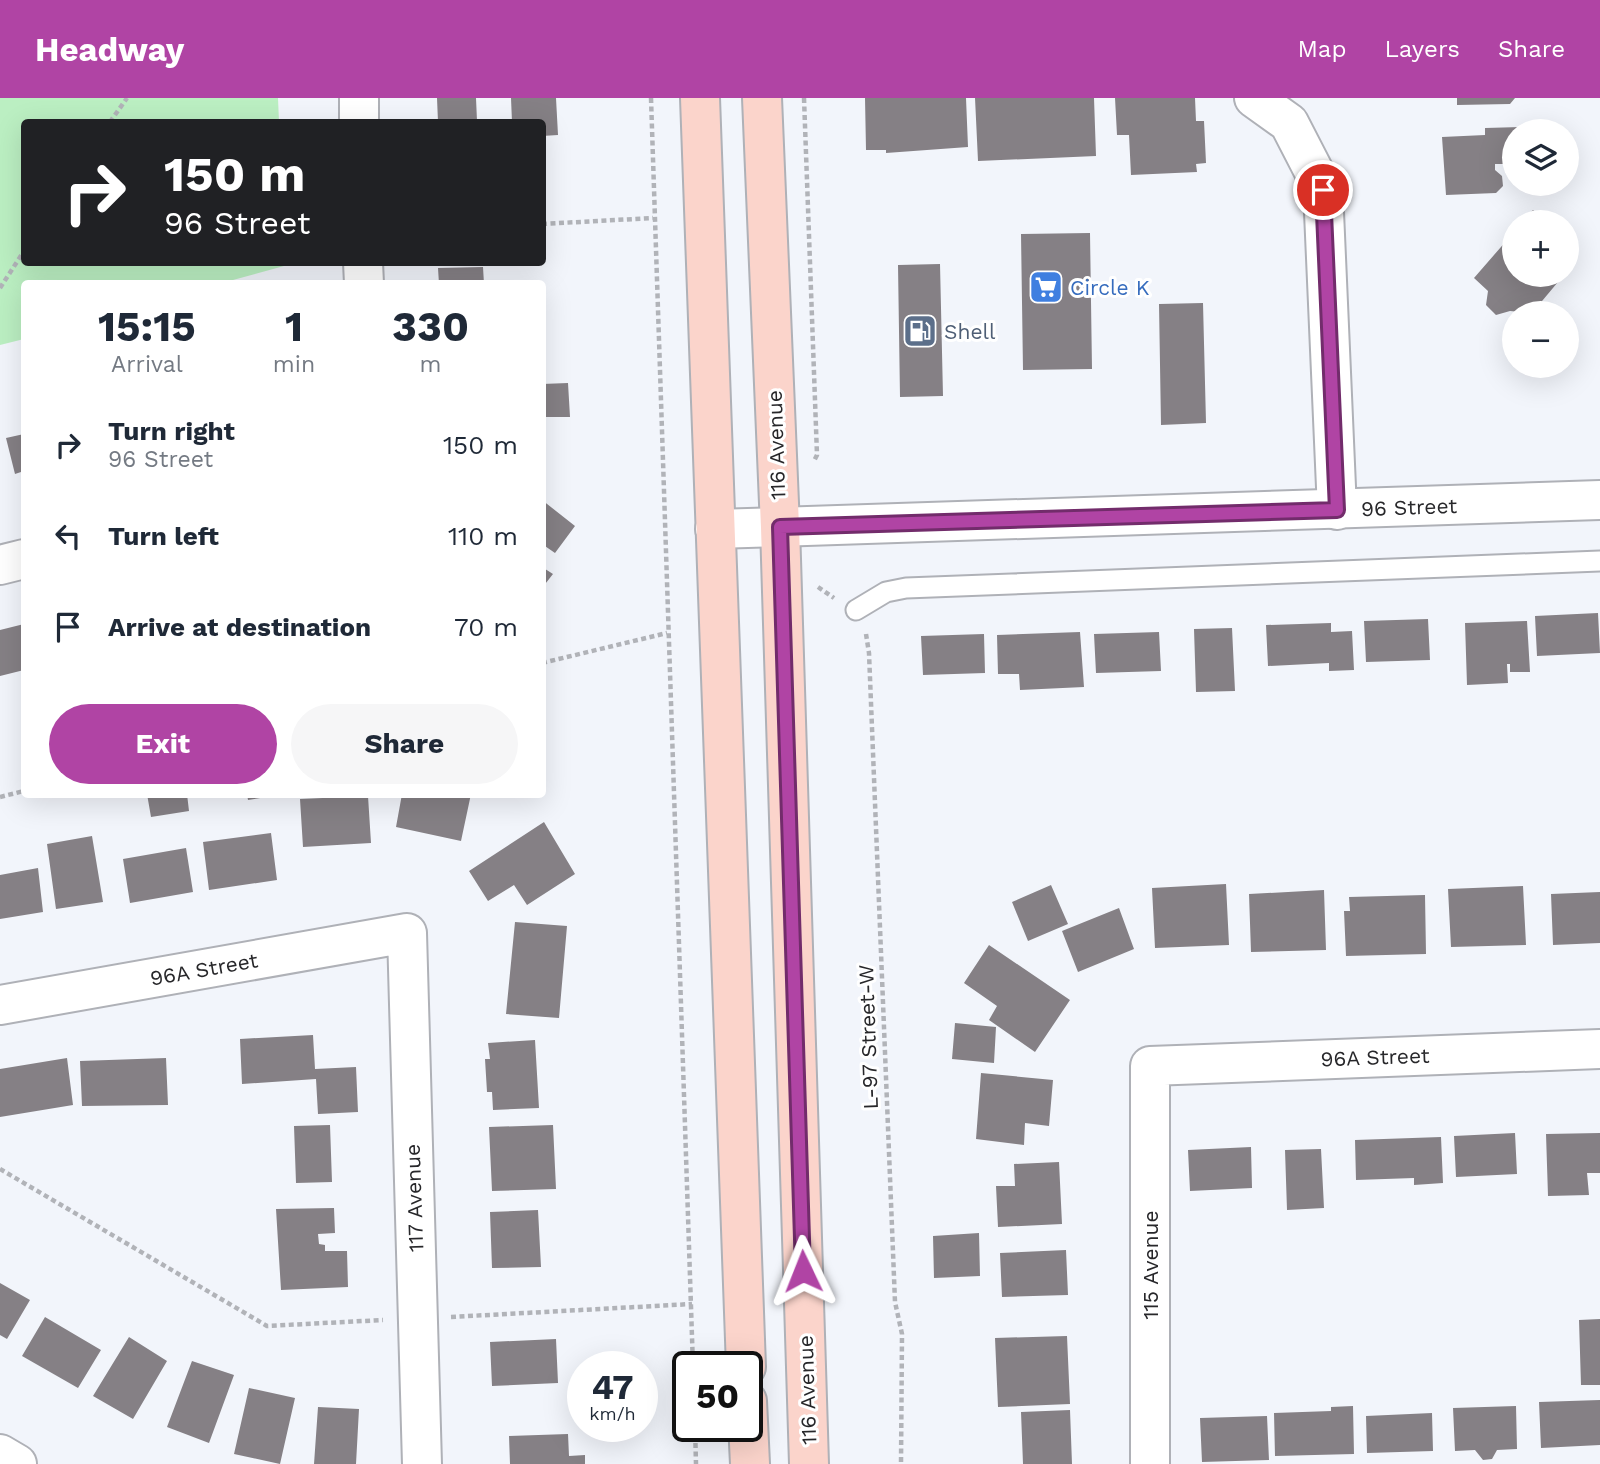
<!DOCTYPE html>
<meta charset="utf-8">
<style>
:root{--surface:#fff;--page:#f6f6f7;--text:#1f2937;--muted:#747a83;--accent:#b044a4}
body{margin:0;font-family:"Work Sans",sans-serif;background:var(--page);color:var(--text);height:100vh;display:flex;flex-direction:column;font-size:26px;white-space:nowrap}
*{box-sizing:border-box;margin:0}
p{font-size:23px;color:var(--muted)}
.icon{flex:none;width:38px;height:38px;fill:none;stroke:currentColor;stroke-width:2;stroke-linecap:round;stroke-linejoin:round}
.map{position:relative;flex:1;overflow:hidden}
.side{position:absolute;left:21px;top:182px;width:525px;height:518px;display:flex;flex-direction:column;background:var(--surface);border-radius:7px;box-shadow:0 7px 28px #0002}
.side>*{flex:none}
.banner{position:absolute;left:21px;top:21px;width:525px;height:147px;border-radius:7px;box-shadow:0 7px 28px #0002;background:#202124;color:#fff;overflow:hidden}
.controls{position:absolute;left:1502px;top:21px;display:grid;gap:14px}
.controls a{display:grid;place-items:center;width:77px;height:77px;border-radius:50%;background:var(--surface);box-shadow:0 7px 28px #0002;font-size:35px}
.speed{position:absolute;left:567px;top:1253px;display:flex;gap:14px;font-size:35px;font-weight:700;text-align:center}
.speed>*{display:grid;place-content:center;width:91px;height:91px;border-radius:50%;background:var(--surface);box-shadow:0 7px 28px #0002;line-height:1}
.speed small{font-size:18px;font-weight:400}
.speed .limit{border:4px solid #111;border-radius:10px;background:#fff;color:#111}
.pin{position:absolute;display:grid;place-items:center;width:60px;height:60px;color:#fff;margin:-30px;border:4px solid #fff;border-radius:50%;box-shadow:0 2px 7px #0007}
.me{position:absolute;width:77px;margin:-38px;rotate:358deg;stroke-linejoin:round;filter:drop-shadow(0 0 5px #0008)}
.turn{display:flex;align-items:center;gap:24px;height:147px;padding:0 28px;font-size:32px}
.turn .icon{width:91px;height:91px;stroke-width:2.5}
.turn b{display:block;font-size:49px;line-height:60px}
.eta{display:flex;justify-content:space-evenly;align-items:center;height:119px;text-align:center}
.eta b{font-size:42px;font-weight:700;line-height:49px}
.action{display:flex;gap:14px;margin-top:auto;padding:14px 28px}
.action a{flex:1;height:80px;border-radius:42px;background:var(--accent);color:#fff;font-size:28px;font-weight:700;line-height:80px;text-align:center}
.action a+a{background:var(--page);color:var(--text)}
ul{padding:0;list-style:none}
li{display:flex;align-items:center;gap:21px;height:91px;padding:0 28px}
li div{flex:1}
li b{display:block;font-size:26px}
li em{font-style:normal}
header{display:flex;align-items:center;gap:42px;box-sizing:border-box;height:98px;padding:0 35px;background:var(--accent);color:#fff}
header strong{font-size:33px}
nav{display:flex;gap:38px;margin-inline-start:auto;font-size:24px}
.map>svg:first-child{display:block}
.green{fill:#bbefc2}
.building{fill:#858085}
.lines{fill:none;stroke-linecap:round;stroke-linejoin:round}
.service-casing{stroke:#afb1b7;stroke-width:23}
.minor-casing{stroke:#afb1b7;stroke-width:42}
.tertiary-casing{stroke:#afb1b7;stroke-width:42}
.secondary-casing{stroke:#afb1b7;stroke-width:42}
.path{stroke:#b1b3b8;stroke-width:4.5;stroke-dasharray:5 3.5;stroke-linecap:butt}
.service{stroke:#fff;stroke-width:19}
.minor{stroke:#fff;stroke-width:38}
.tertiary{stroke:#fff;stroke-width:38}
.secondary{stroke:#fbd4cb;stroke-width:38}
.route-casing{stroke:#722c6b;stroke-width:18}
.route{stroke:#b044a4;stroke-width:12}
.labels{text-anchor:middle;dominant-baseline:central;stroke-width:6;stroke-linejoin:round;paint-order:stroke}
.shop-label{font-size:21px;fill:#366cbe;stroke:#fff;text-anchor:start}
.service-label{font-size:21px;fill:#4e5e75;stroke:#fff;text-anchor:start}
.street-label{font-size:21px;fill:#27272a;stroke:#fff}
</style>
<header>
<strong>Headway</strong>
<nav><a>Map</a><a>Layers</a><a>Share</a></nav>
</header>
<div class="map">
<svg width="1600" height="1366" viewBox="0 0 1600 1366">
<rect width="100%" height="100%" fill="#f2f5fb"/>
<path class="green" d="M0 0H278L279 24H24V164H284V168L222 185 24 186V241L0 247Z"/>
<path class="building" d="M437 0H476L477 23 438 24Z
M511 0H556L558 37 542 38V24H512Z
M865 0H966L968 49 886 55V52H866Z
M975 0H1094L1096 58 978 63Z
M1115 0H1195L1196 23H1204L1206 65 1196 66 1197 74 1131 77 1129 37H1117Z
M1457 0H1515L1510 6 1457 7Z
M1521 29 1522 33H1514V66H1495V72L1502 78 1503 88 1496 95 1446 97 1442 39 1485 37V30Z
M1533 112 1547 124H1522Z
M1514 134V177L1563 178 1532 215 1510 213 1496 217 1486 207 1488 193 1474 180Z
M1090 135 1092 271 1023 272 1021 136Z
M940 166 943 298 900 299 898 167Z
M483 169 484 186H439L438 170Z
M1203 205 1206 325 1161 327 1159 206Z
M568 285 570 319H542V286Z
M24 336V373L15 376 6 340Z
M542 402 575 428 555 455 542 446Z
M542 469 553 476 542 490Z
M1598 515 1600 555 1537 558 1535 518Z
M1428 521 1430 562 1366 564 1364 523Z
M1527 523 1530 574H1510V566H1507L1508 585 1467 587 1465 525Z
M1331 525V534L1352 533 1354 572 1329 573V565L1268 568 1266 527Z
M24 526V572L0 578V532Z
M1232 530 1235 593 1196 594 1194 531Z
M1080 534 1084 589 1020 592 1019 576H998L997 537Z
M1159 534 1161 573 1096 575 1094 536Z
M984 536 985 575 923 577 921 538Z
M147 696H187L189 713 151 719Z
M247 696H273V698L248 702Z
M402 696H471L461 743 396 729Z
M368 698 371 745 303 749 300 701Z
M544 724 575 776 527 807 514 787 488 803 469 773Z
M271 735 277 782 209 792 203 744Z
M92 738 103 804 56 811 47 746Z
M186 750 193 794 130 805 123 761Z
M38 770 43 814 0 821V777Z
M1226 786 1229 847 1155 850 1152 790Z
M1051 787 1068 826 1028 843 1012 804Z
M1523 788 1526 847 1451 849 1448 791Z
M1324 792 1326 852 1251 854 1249 796Z
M1600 794V845L1553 847 1551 796Z
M1425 797 1426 856 1346 858 1344 813H1350L1349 799Z
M1119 810 1134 851 1078 874 1062 833Z
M515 824 567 828 559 920 506 916Z
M989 847 1070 902 1035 954 989 922 997 908 964 885Z
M955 925 996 929 994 965 952 961Z
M313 937 315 971 356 969 358 1014 318 1016 316 981 242 986 240 941Z
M535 942 539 1010 493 1012 492 994H487L485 961H490L488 945Z
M67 960 73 1007 0 1019V971Z
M166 960 168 1007 82 1008 80 963Z
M981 975 1053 982 1049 1028 1025 1025 1024 1047 976 1041Z
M330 1027 332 1084 296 1085 294 1028Z
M553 1027 556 1091 492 1093 489 1029Z
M1515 1035 1517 1076 1456 1079 1454 1038Z
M1600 1035V1075H1587L1589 1097 1548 1098 1546 1036Z
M1441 1039 1443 1085 1414 1087V1080L1356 1082 1355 1042Z
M1251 1049 1252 1090 1190 1093 1188 1052Z
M1321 1051 1324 1110 1287 1112 1285 1052Z
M1059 1064 1062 1126 998 1129 996 1088H1015L1014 1066Z
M334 1110 335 1135 318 1136 319 1146 325 1147V1153H347L348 1189 281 1192 276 1111Z
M538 1112 541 1169 492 1170 490 1114Z
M979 1135 980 1178 934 1180 933 1138Z
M1066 1152 1068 1197 1002 1199 1000 1155Z
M0 1185 30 1202 7 1241 0 1237Z
M45 1219 101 1252 78 1290 22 1258Z
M1600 1221V1287H1581L1579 1222Z
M1067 1238 1070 1306 998 1309 995 1240Z
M129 1239 167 1263 133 1321 93 1298Z
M556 1241 558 1285 492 1288 490 1244Z
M192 1263 234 1277 209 1345 167 1329Z
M249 1290 295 1300 280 1366 234 1356Z
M1600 1302V1347L1541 1350 1539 1304Z
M1353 1308 1354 1356 1275 1358 1274 1315 1331 1313V1309Z
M1516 1308 1517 1351 1497 1352 1492 1361 1483 1362 1475 1352 1455 1353 1453 1310Z
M318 1309 359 1311 356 1366H314Z
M1070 1312 1072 1366H1023L1021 1314Z
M1432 1315 1433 1353 1367 1355 1366 1318Z
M1267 1318 1269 1362 1202 1364 1200 1320Z
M568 1336 569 1358 585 1357V1366H510L509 1338Z"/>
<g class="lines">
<defs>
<path id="service" d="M856 512 886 494 906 490 1600 463"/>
<path id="minor" d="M359 0V24
M1254 0 1289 25 1323 91 1337 412
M363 164 364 186
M0 467 24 461
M0 907 407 835 422 1366
M1150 1366V968L1600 951"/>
<path id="tertiary" d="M715 431 1600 402
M0 1356 17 1366"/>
<path id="secondary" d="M700 0 746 1269
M762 0 780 429 809 1366
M747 1303 750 1366"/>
</defs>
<use href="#service" class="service-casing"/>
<use href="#minor" class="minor-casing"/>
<use href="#tertiary" class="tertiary-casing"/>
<use href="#secondary" class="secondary-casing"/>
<path class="path" d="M651 0 693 1269
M804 0 817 357 814 363
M110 24 127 0
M542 126 653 120
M0 190 24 153
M818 489 834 500
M866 536 869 555 895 1204 902 1236 901 1366
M542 565 667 535
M0 699 24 693
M0 1071 267 1228 383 1222
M451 1219 692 1206
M695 1328 696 1366"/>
<use href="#service" class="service"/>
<use href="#minor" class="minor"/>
<use href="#tertiary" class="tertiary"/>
<use href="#secondary" class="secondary"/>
</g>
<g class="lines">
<defs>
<path id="route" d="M803 1173 780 429 1337 412 1323 92"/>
</defs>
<use href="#route" class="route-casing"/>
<use href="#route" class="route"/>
</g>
<defs>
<symbol id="supermarket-square" viewBox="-11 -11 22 22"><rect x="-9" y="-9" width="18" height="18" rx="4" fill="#3f7fe0" stroke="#fff"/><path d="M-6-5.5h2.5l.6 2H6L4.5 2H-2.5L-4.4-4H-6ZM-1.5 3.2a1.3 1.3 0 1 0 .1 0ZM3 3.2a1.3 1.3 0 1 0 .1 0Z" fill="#fff"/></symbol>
<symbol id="fuel-square" viewBox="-11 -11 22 22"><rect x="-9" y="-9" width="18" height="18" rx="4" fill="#5c6f8a" stroke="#fff"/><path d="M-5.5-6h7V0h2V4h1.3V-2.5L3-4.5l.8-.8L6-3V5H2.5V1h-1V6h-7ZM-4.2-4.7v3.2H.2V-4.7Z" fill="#fff"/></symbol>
</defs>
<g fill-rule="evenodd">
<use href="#supermarket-square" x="1027" y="170" width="38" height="38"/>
<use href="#fuel-square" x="901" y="214" width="38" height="38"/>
</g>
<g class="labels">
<g class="shop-label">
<text x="1070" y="189">Circle K</text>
</g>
<g class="service-label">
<text x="944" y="233">Shell</text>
</g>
<g class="street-label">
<text transform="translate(776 347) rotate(-92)">116 Avenue</text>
<text transform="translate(1409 409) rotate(-2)">96 Street</text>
<text transform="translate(204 871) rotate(-10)">96A Street</text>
<text transform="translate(868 939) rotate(-92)">L-97 Street-W</text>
<text transform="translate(1375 959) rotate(-2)">96A Street</text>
<text transform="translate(414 1100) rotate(-92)">117 Avenue</text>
<text transform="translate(1150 1167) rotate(-90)">115 Avenue</text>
<text transform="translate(807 1292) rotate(-92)">116 Avenue</text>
</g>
</g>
</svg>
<div class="controls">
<a><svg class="icon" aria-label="layers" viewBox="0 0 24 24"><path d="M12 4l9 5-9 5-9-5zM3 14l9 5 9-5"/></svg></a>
<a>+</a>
<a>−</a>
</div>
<div class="speed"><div>47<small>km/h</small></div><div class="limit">50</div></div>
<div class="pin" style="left:1323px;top:92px;background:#d93025"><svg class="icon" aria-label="arrive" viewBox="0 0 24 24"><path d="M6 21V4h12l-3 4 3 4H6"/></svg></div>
<svg class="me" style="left:803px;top:1173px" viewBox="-20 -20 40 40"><path d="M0-17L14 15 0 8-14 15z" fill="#b044a4" stroke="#fff" stroke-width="4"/></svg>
<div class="banner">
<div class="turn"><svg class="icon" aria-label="right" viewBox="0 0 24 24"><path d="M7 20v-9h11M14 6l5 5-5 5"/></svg><div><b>150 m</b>96 Street</div></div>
</div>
<section class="side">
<div class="eta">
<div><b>15:15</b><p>Arrival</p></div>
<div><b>1</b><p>min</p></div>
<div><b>330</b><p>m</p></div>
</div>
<ul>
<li><svg class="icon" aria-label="right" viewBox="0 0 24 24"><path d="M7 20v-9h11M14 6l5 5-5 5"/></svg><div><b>Turn right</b><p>96 Street</p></div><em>150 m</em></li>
<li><svg class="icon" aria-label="left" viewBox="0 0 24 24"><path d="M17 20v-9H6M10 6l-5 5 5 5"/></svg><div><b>Turn left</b></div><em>110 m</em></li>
<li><svg class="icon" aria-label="arrive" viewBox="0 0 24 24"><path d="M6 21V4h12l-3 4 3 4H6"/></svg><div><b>Arrive at destination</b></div><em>70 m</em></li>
</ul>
<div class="action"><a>Exit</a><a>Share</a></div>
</section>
</div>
